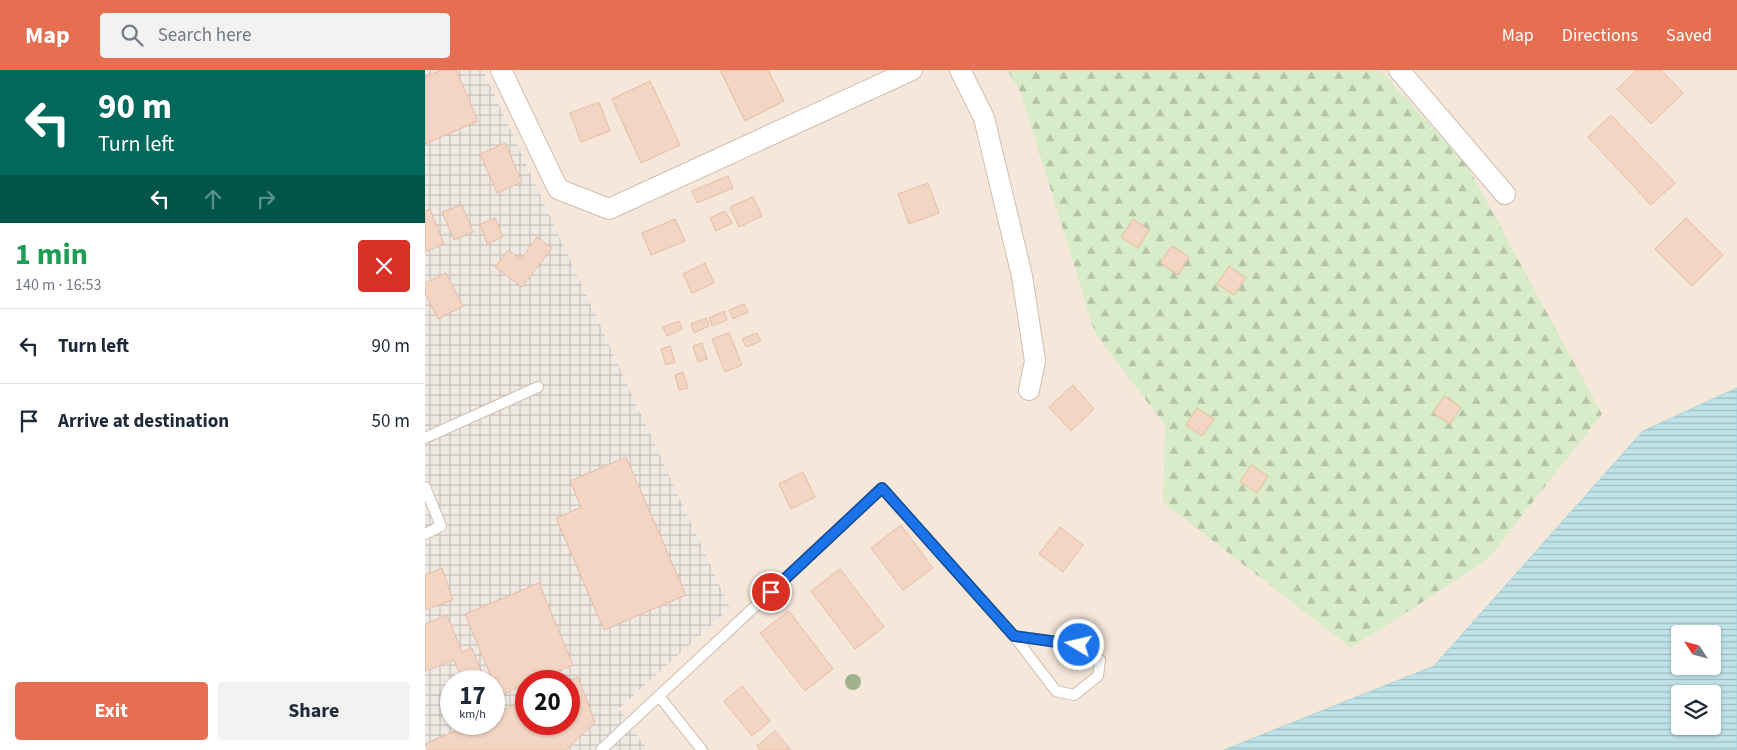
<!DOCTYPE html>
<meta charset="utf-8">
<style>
:root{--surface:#fff;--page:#f2f2f3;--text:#1f2937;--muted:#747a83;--line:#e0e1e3;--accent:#e76f51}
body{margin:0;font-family:"Source Sans 3",sans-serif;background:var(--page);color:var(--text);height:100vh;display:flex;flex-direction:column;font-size:19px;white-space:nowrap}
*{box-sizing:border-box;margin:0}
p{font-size:16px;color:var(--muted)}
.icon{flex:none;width:28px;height:28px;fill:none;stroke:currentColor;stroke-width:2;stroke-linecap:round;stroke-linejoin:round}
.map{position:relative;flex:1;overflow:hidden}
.side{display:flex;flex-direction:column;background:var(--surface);width:425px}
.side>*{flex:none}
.hud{background:#00695c;color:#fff;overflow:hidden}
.needle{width:32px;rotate:306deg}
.tools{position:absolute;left:1246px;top:555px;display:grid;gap:10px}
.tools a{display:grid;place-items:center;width:50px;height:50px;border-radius:5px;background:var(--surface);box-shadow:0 1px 4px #0004;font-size:25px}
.speed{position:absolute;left:15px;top:600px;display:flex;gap:10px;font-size:25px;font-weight:700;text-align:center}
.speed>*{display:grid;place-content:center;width:65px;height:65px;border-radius:50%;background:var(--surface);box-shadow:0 1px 4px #0004;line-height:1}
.speed small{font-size:12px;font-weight:400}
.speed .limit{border:8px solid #d22;background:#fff;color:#111}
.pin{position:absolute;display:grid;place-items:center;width:42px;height:42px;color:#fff;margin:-21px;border:2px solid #fff;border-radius:50%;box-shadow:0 1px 5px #0007}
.me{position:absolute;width:55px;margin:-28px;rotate:279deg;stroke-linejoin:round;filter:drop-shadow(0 0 4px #0008)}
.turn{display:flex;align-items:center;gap:18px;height:105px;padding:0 15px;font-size:22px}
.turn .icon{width:65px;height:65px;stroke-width:2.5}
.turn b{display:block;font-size:35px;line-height:42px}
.lanes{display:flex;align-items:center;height:48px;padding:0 15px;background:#0003;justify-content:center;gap:25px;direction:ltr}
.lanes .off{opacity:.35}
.round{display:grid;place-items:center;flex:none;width:52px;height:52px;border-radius:5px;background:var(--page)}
.head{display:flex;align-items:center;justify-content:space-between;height:85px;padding:0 15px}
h1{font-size:30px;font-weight:700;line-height:38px;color:#1e9e55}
.action{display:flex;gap:10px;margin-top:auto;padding:10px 15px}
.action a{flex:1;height:58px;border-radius:5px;background:var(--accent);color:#fff;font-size:20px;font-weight:700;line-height:58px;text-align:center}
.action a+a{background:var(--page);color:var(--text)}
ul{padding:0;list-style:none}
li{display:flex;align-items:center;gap:15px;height:75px;padding:0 15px;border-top:1px solid var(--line)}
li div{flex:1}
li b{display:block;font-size:19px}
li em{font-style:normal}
header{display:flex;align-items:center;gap:30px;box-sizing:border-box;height:70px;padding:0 25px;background:var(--accent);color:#fff}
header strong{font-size:24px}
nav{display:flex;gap:28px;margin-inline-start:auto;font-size:18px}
.search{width:350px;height:45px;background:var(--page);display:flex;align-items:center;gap:12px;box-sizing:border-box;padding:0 18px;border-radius:5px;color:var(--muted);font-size:19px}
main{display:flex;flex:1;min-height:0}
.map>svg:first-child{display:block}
.residential{fill:#f5e8da}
.industrial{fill:url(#industrial-grid);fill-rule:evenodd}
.forest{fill:url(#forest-firs)}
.water{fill:url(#water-rules);stroke:#a5d3da;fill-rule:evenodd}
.building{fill:#f3d5c3;stroke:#e6bba3}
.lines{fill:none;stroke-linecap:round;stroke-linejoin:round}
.service-casing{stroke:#d1beb0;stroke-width:12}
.minor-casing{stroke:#d1beb0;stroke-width:22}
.service{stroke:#fff;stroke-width:10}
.minor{stroke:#fff;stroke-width:20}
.tree{fill:#a0b28e}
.route-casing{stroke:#114b97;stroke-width:12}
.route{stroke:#1a73e8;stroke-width:9}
</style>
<header>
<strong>Map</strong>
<div class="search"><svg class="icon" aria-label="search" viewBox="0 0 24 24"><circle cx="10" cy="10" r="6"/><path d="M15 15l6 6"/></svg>Search here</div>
<nav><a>Map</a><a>Directions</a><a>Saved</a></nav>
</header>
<main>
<section class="side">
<div class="hud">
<div class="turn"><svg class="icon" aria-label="left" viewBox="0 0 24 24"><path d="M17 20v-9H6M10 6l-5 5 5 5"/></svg><div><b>90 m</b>Turn left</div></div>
<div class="lanes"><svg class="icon" aria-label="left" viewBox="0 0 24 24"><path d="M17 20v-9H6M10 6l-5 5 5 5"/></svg><svg class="icon off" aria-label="ahead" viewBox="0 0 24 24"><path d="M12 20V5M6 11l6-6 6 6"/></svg><svg class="icon off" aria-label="right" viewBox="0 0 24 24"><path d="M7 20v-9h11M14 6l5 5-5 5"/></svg></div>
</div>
<div class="head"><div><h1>1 min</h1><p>140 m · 16:53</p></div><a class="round" style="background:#d93025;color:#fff"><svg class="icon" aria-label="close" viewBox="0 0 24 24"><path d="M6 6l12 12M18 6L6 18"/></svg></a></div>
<ul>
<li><svg class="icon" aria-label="left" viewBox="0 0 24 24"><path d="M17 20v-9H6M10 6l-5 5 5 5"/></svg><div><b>Turn left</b></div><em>90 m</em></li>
<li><svg class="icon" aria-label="arrive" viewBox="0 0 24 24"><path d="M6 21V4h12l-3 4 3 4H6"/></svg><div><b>Arrive at destination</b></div><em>50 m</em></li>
</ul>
<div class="action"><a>Exit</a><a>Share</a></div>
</section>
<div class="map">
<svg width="1312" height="680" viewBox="0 0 1312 680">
<defs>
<pattern id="industrial-grid" width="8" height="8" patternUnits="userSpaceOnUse" patternTransform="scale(1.25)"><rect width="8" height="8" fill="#efe9e4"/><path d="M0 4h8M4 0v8" fill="none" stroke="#c7c0bb"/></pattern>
<pattern id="forest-firs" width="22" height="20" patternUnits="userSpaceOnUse" patternTransform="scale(1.25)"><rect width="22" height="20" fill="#d8ecc9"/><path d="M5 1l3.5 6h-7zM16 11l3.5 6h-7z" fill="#b4c2a5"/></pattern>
<pattern id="water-rules" width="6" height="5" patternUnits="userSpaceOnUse" patternTransform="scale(1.25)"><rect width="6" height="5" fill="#bfe3e8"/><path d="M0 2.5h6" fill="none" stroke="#a0bbbe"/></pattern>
</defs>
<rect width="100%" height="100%" fill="#fdf6ec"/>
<path class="residential" d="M58 0H1312V318L1218 361 1009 596 799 680H223L194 640 305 538Z"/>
<path class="industrial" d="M0 0H58L305 538 194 639 223 680H0ZM26 611H69V654H26ZM101 611H144V654H101Z"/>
<path class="forest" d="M582 0H955L1042 95 1177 344 1062 490 926 578 738 432 740 355 670 263 596 23Z"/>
<path class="water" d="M1312 318V680H799L1009 596 1218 361ZM1255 564H1288V596H1255ZM1255 624H1288V656H1255Z"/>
<path class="building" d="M17 0H31L53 51 0 74V7Z
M295 0H343L359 31 320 51Z
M1212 0H1236L1258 23 1226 54 1192 19Z
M225 11 255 75 216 93 187 29Z
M174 32 185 61 156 72 145 43Z
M1186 45 1250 113 1226 135 1163 67Z
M80 73 97 112 72 123 55 84Z
M303 106 308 118 272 133 267 121Z
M503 113 514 143 484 154 473 124Z
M328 127 337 146 314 157 305 137Z
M37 135 48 162 29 170 17 142Z
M5 139 19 174 0 182V141Z
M300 141 307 153 291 161 285 148Z
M70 148 78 167 62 174 55 154Z
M1261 148 1298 185 1267 216 1230 179Z
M250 149 260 171 226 185 217 163Z
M708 149 724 160 713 178 696 167Z
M112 167 127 178 97 217 70 197 83 180 96 189Z
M747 176 764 187 753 205 735 193Z
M280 193 289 213 267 223 258 204Z
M804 196 821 208 809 225 792 214Z
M21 203 38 236 13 249 0 223V213Z
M319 234 323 242 308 249 304 240Z
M299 241 302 250 287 256 284 248Z
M281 248 284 256 269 263 266 254Z
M254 251 257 259 242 266 238 257Z
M304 263 317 295 300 302 287 269Z
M332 263 336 271 321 277 317 269Z
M277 273 282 289 273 292 268 276Z
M245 276 250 292 241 295 236 279Z
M258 302 263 318 254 320 250 305Z
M648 315 669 339 646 361 624 337Z
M1019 326 1036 337 1025 354 1008 343Z
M772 338 789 349 777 366 761 355Z
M201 387 261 525 179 560 131 448 156 437 145 411Z
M826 395 843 406 832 423 815 412Z
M378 402 390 427 366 439 354 414Z
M476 455 508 498 478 520 446 478Z
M635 457 658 475 638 502 614 484Z
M17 498 28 530 0 540V505Z
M415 499 459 557 430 579 386 521Z
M114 513 148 595 108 611H101V614L74 626 40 544Z
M364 541 408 599 380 621 335 563Z
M22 545 37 582 47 578 60 611H38L29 590 0 601V554Z
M153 607 170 652 141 680H3L0 674 46 654H69V644L101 630V654H144L143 611Z
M317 616 345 651 327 666 299 631Z
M350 661 366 680H335L332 676Z"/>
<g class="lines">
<defs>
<path id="service" d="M0 368 113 317
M0 417 16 456 0 464
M234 626 277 680
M176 680 457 418 589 566 631 621 649 625 673 606 675 590 654 575 589 566"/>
<path id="minor" d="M76 0 133 119 184 139 487 0
M535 0 559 48 597 206 610 291 604 320
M974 0 1080 124"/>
</defs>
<use href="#service" class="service-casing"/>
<use href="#minor" class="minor-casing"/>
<use href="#service" class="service"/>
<use href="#minor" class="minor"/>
</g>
<circle class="tree" cx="428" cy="612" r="8"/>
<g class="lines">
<defs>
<path id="route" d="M346 522 457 418 589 566 654 575"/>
</defs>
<use href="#route" class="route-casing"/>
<use href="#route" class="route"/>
</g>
</svg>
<div class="tools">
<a><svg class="needle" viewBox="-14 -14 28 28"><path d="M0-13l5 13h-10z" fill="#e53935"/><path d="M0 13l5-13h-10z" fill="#747a83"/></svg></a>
<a><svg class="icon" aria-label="layers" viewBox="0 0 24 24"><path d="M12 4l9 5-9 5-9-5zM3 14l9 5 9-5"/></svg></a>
</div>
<div class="speed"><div>17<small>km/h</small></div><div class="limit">20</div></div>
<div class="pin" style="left:346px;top:522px;background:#d93025"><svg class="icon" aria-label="arrive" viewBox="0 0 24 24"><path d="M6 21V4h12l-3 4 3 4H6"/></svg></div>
<svg class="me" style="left:654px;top:575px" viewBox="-20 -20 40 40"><circle r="17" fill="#1a73e8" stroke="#fff" stroke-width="3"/><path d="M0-11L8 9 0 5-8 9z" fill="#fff"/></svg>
</div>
</main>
